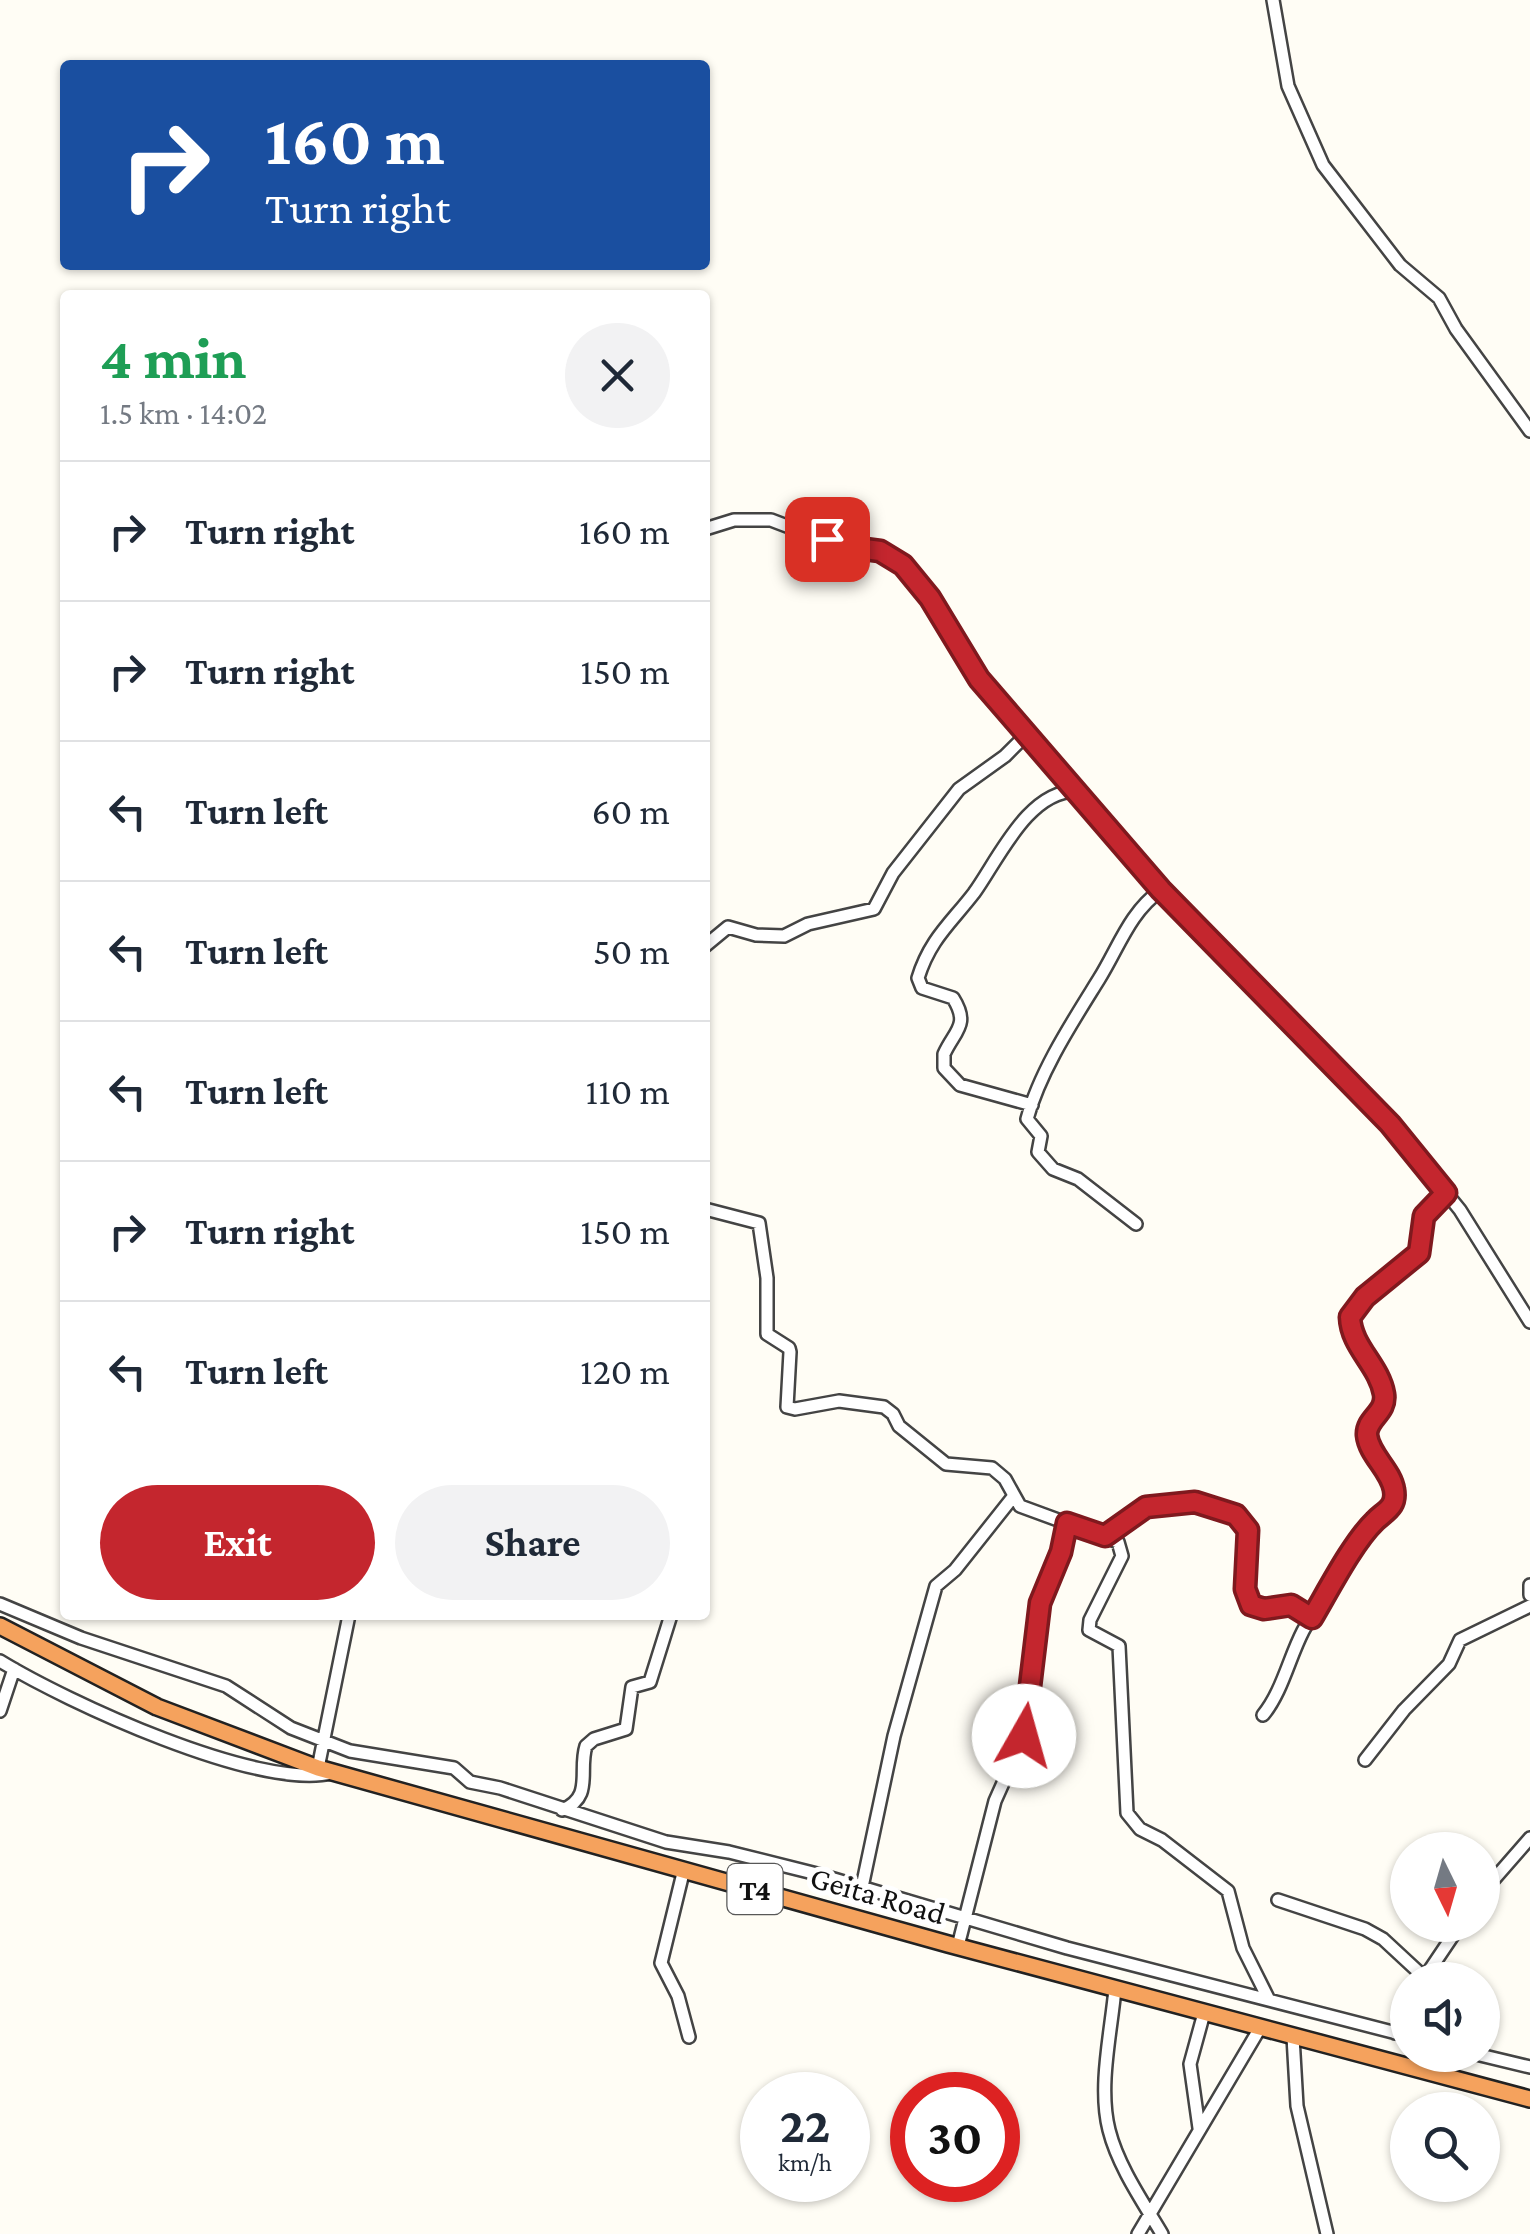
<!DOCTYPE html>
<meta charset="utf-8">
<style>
:root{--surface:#fff;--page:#f2f2f3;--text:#1f2937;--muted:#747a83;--line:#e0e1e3;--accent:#c4262e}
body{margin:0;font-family:"Crimson Pro",serif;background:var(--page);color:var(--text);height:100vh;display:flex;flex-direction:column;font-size:38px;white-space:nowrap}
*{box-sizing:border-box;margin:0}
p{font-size:32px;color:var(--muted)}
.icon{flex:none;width:55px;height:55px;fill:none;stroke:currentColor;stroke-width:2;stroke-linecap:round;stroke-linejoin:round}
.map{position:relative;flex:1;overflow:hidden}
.details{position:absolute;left:60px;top:290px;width:650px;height:1330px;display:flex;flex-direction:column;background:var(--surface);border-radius:10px;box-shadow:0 2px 8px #0004}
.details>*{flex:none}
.hud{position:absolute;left:60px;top:60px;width:650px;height:210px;border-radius:10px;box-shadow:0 2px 8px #0004;background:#1a4fa0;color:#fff;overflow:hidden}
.needle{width:65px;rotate:175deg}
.controls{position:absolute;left:1390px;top:1832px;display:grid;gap:20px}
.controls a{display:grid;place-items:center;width:110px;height:110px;border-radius:50%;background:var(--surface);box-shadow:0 2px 8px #0004;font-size:50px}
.speed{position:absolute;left:740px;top:2072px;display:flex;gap:20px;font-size:50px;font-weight:700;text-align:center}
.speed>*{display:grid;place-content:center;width:130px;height:130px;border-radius:50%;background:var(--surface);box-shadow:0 2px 8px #0004;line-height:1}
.speed small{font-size:25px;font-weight:400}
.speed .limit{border:15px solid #d22;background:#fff;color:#111}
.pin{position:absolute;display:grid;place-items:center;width:85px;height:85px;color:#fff;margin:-42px;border-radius:20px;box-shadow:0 5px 15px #0006}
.me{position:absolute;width:110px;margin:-55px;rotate:7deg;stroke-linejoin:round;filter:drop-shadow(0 0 8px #0008)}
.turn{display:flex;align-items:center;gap:35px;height:210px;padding:0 40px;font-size:45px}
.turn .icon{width:130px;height:130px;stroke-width:2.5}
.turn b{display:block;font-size:70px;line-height:85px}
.round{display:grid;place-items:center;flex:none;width:105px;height:105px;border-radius:52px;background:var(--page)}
.overview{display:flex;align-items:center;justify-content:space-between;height:170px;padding:0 40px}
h1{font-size:60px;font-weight:700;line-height:75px;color:#1e9e55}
.primary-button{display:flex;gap:20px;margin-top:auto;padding:20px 40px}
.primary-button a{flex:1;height:115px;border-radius:60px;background:var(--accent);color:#fff;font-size:40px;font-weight:700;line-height:115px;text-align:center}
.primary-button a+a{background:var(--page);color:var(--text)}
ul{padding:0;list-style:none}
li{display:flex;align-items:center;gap:30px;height:140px;padding:0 40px;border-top:2px solid var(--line)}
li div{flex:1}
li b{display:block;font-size:38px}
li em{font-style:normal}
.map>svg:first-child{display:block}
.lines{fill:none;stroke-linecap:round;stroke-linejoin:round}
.minor-casing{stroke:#444;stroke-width:16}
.highway-casing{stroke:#222;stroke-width:20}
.minor{stroke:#fff;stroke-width:11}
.highway{stroke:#f5a25d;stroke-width:15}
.route-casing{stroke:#7f191e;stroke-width:25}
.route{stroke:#c4262e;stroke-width:18}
.labels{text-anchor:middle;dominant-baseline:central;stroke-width:10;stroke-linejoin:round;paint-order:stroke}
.shield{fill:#fff;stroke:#585858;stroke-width:2.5}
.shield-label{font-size:30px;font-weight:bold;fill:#111}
.street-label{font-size:32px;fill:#111;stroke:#fff}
</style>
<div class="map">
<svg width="1530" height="2234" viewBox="0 0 1530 2234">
<rect width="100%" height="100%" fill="#fffdf5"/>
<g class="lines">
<defs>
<path id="minor" d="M1273 0 1288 86 1323 165 1400 265 1439 298 1456 329 1530 431
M705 529 734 520H771L842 547 889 554 903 565 930 597 979 679 1161 890 1390 1124 1460 1210 1530 1322
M705 946 728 927 756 935 784 936 808 924 874 909 893 873 959 789 1005 756 1028 733
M1032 1105 960 1085 944 1068V1054C955 1030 970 1025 953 998L922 988 918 978C930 939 951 923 974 893 998 860 1028 790 1077 791
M705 1209 759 1223 767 1278V1334L789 1348 790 1352 787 1407 795 1409 839 1401 884 1407 893 1414 899 1426 946 1464 992 1468 1005 1479 1020 1506 1118 1542 1122 1556 1090 1620 1089 1630 1119 1646 1127 1813 1140 1829 1162 1840 1228 1891 1243 1948 1268 1998
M1136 1224 1078 1179 1053 1169 1038 1152 1041 1136 1027 1119C1040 1071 1073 1021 1099 979 1119 947 1129 913 1161 890
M1105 1536 1146 1507 1195 1502 1235 1515 1248 1530 1245 1589 1251 1605 1264 1609 1291 1605 1312 1618
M1530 1585V1595
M0 1604 81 1638 226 1686 291 1728 350 1751 454 1768 470 1782 500 1788 666 1842 729 1852 817 1874 1067 1948 1408 2036
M0 1661C67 1702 257 1790 332 1773
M0 1711 14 1669
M1263 1715C1282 1692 1289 1658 1303 1631 1327 1587 1357 1541 1392 1506 1399 1481 1378 1464 1369 1442 1361 1422 1387 1415 1384 1394 1380 1375 1367 1361 1358 1346 1333 1302 1392 1278 1419 1253L1425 1216 1446 1193
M1365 1760 1404 1710 1449 1664 1460 1640 1530 1606
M318 1768 349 1615
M562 1810C594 1797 578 1771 586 1746L594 1739 626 1729 632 1687 650 1682 671 1615
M684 1869 661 1963 678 1996 689 2037
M862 1887 894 1736 936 1586 955 1570 1013 1497
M1482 1893 1530 1838
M1278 1900 1365 1929 1383 1939 1424 1977
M958 1946 995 1801 1024 1736 1040 1603 1061 1552 1067 1523
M1423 1980 1460 1925
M1115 1989C1111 2033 1098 2087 1109 2130 1118 2166 1143 2202 1162 2234
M1395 2033 1408 2011
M1293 2037 1297 2106 1327 2234
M1480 2055 1530 2067
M1199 2128 1190 2064 1204 2013
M1138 2234 1260 2028"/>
<path id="highway" d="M0 1626 157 1707 318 1768 948 1944 1530 2099"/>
</defs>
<use href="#minor" class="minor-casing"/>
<use href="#highway" class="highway-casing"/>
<use href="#minor" class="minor"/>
<use href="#highway" class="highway"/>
</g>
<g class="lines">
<defs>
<path id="route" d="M827 539 842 546 880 551 903 565 930 598 979 679 1161 890 1390 1124 1446 1193 1424 1216 1419 1253 1365 1297 1350 1317C1351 1347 1379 1365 1384 1394 1387 1413 1366 1418 1367 1435 1369 1455 1391 1470 1394 1490 1397 1507 1385 1511 1375 1521 1353 1542 1328 1591 1312 1618L1291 1605 1264 1609 1251 1605 1245 1589 1248 1530 1236 1515 1195 1502 1146 1507 1105 1536 1067 1523 1061 1552 1040 1603 1024 1736"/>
</defs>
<use href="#route" class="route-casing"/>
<use href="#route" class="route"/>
</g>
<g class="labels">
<rect class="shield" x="727.5" y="1864" width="55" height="50" rx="8"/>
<g class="shield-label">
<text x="755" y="1889">T4</text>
</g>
<g class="street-label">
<text transform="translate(878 1895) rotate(16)">Geita Road</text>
</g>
</g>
</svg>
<div class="controls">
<a><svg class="needle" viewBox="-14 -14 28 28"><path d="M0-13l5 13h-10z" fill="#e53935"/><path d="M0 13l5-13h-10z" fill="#747a83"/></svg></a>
<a><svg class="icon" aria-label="sound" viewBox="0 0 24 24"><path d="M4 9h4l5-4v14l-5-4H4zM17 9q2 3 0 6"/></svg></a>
<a><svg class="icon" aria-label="search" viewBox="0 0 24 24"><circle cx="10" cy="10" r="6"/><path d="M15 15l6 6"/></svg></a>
</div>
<div class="speed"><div>22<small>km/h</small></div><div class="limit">30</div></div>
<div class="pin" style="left:827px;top:539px;background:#d93025"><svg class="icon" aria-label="arrive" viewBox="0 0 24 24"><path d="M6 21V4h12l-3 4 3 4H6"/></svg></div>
<svg class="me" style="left:1024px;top:1736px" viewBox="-20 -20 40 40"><circle r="19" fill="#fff"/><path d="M0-13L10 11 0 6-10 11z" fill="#c4262e"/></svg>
<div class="hud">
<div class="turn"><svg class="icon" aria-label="right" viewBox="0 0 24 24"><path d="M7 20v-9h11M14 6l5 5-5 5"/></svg><div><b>160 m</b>Turn right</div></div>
</div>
<section class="details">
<div class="overview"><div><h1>4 min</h1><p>1.5 km · 14:02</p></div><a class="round"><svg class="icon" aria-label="close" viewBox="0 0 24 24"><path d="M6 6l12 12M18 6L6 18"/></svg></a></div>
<ul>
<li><svg class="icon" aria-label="right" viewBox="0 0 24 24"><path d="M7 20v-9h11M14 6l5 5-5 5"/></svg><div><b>Turn right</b></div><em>160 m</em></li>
<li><svg class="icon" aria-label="right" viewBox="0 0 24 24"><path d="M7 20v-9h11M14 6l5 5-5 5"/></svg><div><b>Turn right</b></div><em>150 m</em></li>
<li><svg class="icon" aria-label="left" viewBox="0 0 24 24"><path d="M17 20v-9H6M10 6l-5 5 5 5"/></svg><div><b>Turn left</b></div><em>60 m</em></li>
<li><svg class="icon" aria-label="left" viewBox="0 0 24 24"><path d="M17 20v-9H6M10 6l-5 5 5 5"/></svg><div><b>Turn left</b></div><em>50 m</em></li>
<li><svg class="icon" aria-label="left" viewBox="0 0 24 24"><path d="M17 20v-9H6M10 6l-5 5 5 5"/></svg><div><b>Turn left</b></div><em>110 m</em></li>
<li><svg class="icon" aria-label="right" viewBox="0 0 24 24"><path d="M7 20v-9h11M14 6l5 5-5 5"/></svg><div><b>Turn right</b></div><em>150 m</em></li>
<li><svg class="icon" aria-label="left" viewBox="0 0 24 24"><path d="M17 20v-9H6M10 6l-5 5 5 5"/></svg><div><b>Turn left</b></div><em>120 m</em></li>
</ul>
<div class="primary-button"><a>Exit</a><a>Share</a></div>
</section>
</div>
